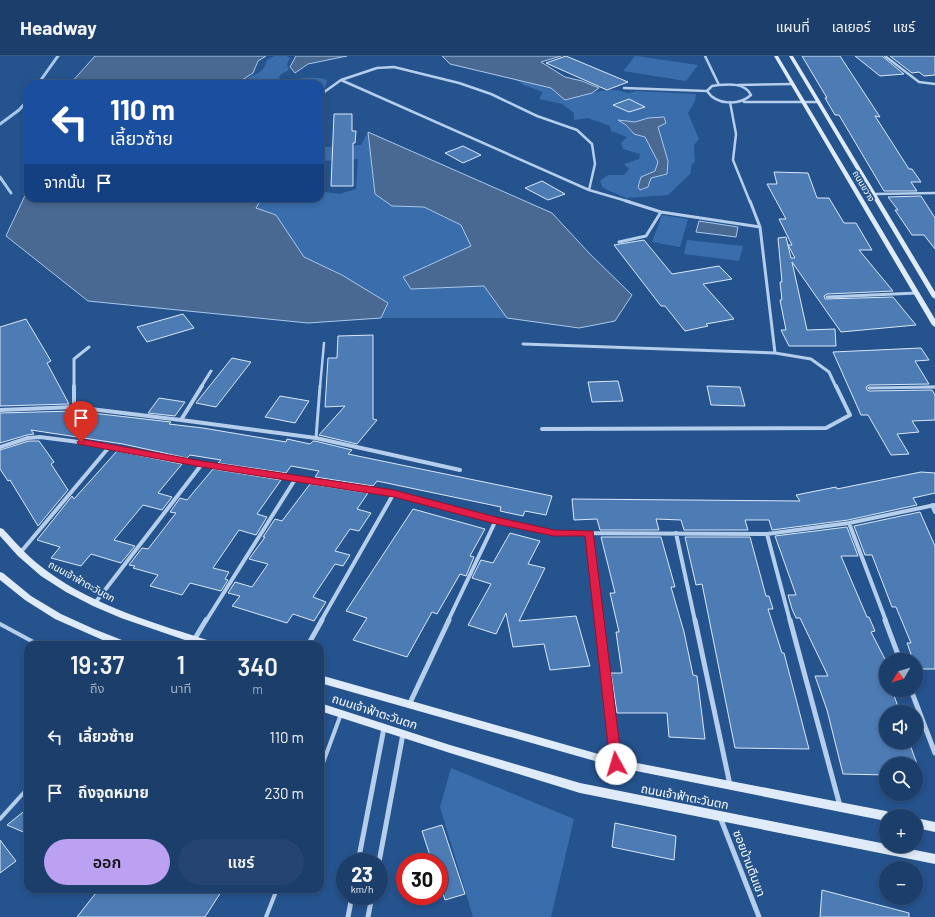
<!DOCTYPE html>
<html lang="th">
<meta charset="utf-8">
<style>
:root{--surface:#1c3e6a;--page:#254570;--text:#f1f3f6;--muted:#a0aec1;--line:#3a577e;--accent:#bca0f2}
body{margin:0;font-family:Barlow,"Noto Sans Thai",sans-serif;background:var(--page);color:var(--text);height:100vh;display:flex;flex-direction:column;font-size:15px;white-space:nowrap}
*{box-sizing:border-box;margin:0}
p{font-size:13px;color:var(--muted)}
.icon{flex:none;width:22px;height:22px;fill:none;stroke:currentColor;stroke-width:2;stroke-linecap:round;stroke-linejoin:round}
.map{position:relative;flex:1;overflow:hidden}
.sheet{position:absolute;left:24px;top:585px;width:300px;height:252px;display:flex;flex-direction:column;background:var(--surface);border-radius:12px;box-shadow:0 2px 6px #0003,0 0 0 1px var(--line)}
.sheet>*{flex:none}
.guide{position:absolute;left:24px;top:24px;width:300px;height:122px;border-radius:12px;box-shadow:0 2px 6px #0003,0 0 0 1px var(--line);background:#1a4fa0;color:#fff;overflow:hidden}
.needle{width:26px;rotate:232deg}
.buttons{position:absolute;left:879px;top:597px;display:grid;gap:8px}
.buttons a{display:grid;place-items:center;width:44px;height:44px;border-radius:50%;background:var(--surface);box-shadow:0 2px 6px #0003,0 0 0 1px var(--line);font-size:20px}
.speed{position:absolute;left:336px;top:797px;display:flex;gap:8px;font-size:20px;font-weight:700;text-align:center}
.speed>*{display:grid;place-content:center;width:52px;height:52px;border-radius:50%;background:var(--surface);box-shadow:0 2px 6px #0003,0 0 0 1px var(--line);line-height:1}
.speed small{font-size:10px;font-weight:400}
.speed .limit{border:6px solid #d22;background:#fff;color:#111}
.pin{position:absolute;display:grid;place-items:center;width:34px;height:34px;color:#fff;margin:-41px -17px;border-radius:50% 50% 50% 0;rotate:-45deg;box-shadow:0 0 4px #0007}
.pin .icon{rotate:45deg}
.me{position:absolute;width:44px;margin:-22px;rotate:354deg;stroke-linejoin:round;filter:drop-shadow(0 0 3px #0008)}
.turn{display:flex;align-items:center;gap:14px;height:84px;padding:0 20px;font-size:18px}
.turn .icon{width:52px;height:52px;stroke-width:2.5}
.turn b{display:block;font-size:28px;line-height:34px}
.then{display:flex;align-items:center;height:38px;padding:0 20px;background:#0003;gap:8px;font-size:15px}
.eta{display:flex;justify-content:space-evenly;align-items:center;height:68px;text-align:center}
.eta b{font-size:24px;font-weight:600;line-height:28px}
.primary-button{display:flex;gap:8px;margin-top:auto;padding:8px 20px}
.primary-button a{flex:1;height:46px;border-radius:24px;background:var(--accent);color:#111;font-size:16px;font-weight:600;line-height:46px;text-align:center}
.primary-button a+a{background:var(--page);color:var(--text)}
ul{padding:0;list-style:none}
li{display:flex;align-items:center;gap:12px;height:56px;padding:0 20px}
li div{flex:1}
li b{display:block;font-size:15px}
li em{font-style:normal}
header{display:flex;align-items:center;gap:24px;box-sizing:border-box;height:56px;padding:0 20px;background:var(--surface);border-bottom:1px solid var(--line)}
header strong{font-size:19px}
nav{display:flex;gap:22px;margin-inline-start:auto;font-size:14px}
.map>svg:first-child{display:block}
.green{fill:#396dab;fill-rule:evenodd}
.water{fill:#496993;stroke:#a9c8ec}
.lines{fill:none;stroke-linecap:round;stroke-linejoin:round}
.stream{stroke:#a9c8ec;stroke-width:3}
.building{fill:#4d7cb4;stroke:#dae8f8}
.service-far2{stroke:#b5ceeb;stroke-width:2.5}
.service-far1{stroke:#b5ceeb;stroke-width:3}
.service{stroke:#b5ceeb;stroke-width:4}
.minor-far3{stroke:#b5ceeb;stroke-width:2.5}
.minor-far2{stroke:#b5ceeb;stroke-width:3}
.minor-far1{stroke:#b5ceeb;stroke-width:4}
.minor{stroke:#b5ceeb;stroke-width:5}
.secondary{fill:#e0ebf9;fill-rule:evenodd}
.route{fill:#e11d48;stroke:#92132f}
.labels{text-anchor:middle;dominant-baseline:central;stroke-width:3.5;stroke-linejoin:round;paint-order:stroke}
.far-street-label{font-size:9px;fill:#fff;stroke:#25538e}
.street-label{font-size:10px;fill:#fff;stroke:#25538e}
.near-street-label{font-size:12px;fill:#fff;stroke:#25538e}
</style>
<header>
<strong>Headway</strong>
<nav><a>แผนที่</a><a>เลเยอร์</a><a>แชร์</a></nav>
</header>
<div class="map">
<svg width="935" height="861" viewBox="0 0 935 861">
<rect width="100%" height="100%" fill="#25538e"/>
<path class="green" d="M274 0H287L290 2 287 8 289 14 280 19 279 22C288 29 294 23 304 22 311 21 320 21 327 24L325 32 320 36V28L242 27C251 16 262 22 267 4Z
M635 0H637L698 9 686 25 623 15Z
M514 23 551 32 565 44C581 40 599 33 616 34 626 35 625 39 637 35L696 38 695 45 688 57 699 83 694 89 695 106 692 108 690 118 668 139 626 142 603 132 600 125 608 119H624L629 113 624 108 639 103 640 98 623 93 621 87 627 81 611 75 610 70 588 62 574 64V57L562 48 539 43 543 36 524 29ZM620 64 657 71 668 105 667 118 651 122 659 106 645 80 634 78Z
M368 76 375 138 392 150 424 151 461 169 471 190 403 221 411 233 484 230 507 262H381L388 247 342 219 304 201 276 159 256 152 262 142H320V135L339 138 356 133 358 103 320 105 321 91 361 89Z
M662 159 688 163 680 191 652 186Z
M687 184 743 190 739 205 684 198Z
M451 712 574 763 551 861H473L440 751Z"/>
<path class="water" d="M95 0H266L258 5 253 17 236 28H70Z
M296 0H347L308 8 295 17 290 11Z
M442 0H561L541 6 565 21 582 25 599 32 592 37 565 44 551 32 450 8Z
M664 61 666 67 658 71 668 105 667 118 651 122 648 131 640 134 638 131 641 121 655 115 658 106 645 81 634 78 626 69 618 64 635 66 648 62Z
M368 76 552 157 589 197 632 239 615 265 579 272 507 262 484 230 411 233 403 221 471 190 461 169 424 151 392 150 375 138Z
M28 133V142H262L256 152 276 159 304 201 342 219 388 247 381 262 308 267 88 245 6 180Z
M699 165 738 171 736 181 696 176Z"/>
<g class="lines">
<path class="stream" d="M38 28 58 0
M0 68 19 54 28 44
M0 121 11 137"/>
</g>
<path class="building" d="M566 0 628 26 607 34 546 7Z
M802 0H840L880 61 875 60 909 113H912L921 126H911L917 135H884L839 59H835L825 42H827Z
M855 0H882L904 18 880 20Z
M890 0H935V19L924 20 919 16 912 17Z
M629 43 645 51 629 56 613 49Z
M334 58H352V75H356L355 87H353V130H331Z
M463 90 481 99 463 107 445 97Z
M774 116 808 117 817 142H829L844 167H856L872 194H859L893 235 827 238 824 240 825 243 893 241 916 269 841 276 792 206 807 274 835 273 836 290H789L781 274H786L780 244H782L780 226H782L778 182 786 181 791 202H795L788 189H792L779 163H786L767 128H777Z
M542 125 565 138 548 144 525 132Z
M921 140 935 162V193L924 179H912L895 154H898L888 141Z
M644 184 672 218 719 210 732 223 703 228 734 263 706 268 708 270 685 275 665 250H661L614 189Z
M183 258 194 272 147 286 137 271Z
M26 263 51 305 47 307 69 348 0 350V271Z
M373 279V363L377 364 357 388 319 379 345 350 325 351 328 302H337L338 280Z
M921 292 929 304 915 305 929 328 869 329 866 331 867 334 869 335 932 334 935 339V364L912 365 919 376 897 378 909 398 891 399 868 359H861L833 296Z
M232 302 251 306 216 351 196 347Z
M618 325 623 345 592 346 588 326Z
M707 330 740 331 745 350 711 349Z
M280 340 309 345 295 367 265 361Z
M159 342 185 346 175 360 148 357Z
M74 355 171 366 169 368 203 372 286 386 287 383 310 388 313 385H315L352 394 348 398 552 440 546 459 525 455 523 460 500 455 501 451 377 425 373 430 315 421 319 415 291 410 286 417 218 407 221 404 190 399 187 402 123 388 31 374 34 378 27 379 0 387V357Z
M29 385H39L54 406 51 408 68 434 38 470 10 424 8 425 0 413V394Z
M117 395 182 408 158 437 172 441 162 454 143 449 114 484 135 490 121 507 91 498 81 510 51 502 60 491 37 484 72 440 74 443Z
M213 413 281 424 257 458 267 461 256 479 239 474 213 512 229 516 225 523 228 524 221 535 190 527 182 539 150 530 158 519 133 512 135 510 129 509 142 492 148 493 176 457 170 456 180 442 187 444Z
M921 416 935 417V437L913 442 917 449 848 464 772 474 769 464H745L748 474H684L681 464 656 463 659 474H600L597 463 574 464 572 443 800 445 796 439 836 431 837 433Z
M310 428 368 437 357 453 371 457 359 475 350 473 335 495 350 499 343 510 335 508 313 541 326 546 314 565 293 558 287 567 232 550 240 540 228 537 235 526 252 531 268 508 249 503 265 481H263L275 463 282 465Z
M413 453 485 473 470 500 474 501 466 520 460 518 437 558 432 556 407 601 353 584 367 562 346 555Z
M920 456 935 490V613H917L916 604H913L907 587H911L896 551H892L872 499H865L854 470Z
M847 471 858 500H841L867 561H869L875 575 871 576 886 605V634H892L900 656H886V686H909L917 708H886V719L843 718 827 654 815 620H828L800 562H796L792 553 788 539H796L775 480Z
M510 477 540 485 528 508 545 512 519 565 576 560 590 610 550 614 544 588 513 591 506 557 496 578 468 569 491 528 472 522 481 504 493 507Z
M601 481H661L675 531H671L684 576 693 619 697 620 705 683 669 681 667 657H617L611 617H622L616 576H619L610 537H615Z
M685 481H750L766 540H769L773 553H768L782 597H784L809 693 735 692 702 528 696 529Z
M28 752V778L7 769Z
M615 767 676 780 674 804 612 791Z
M442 769 465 838 445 844 439 826V806H432L422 775Z
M0 784 16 805 0 817Z
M99 833H223L205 861H77Z
M822 834 909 857V861H820Z"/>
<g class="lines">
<path class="service-far2" d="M320 331 324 287
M924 331H935"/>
<path class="service-far1" d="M869 332 935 331
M316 382 320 330"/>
<path class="service" d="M0 568 39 589
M320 715 341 658
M0 763 28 732
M266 861 277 833"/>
<path class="minor-far3" d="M705 0 719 29
M885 0 919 26 935 28
M341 24 589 134 630 146
M719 29C730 28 745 27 751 39 739 50 716 49 707 35L712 30Z
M738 29 793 28
M624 32 707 35
M320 39 341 24 377 12 394 11 459 27 491 38 537 60 577 74 592 88 595 108 589 134
M730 46 736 78 733 104 750 146
M744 46H819
M874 138 935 137"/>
<path class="minor-far2" d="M626 145 661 156 760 171
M750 145 760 171 775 297
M619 186 646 180 661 156
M827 241 917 237
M523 288 775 297 811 303 829 316 836 331
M74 331V303L89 291
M201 331 211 315"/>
<path class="minor-far1" d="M74 330V351
M0 354 74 351 181 364 316 382 460 414
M181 364 202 330
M542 373 826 372 850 359 836 330
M0 391 28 382 40 381 110 390 202 408 394 437 496 464 554 477 767 478 849 467 935 449
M932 449 935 456
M849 467 886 565
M589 477 599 565
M676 477 695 565
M767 478 790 565
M20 497 110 390
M95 547 202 408
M206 565 296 422
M321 565 394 437
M448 565 496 464"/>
<path class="minor" d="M599 564 616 707
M695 564 730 729
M790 564 840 750
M885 564 900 604
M194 584 206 564
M308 589 322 564
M911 634 935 697
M409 649 449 564
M720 761 759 861
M358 806 384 672
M379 806 403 678
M348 861 352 840
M368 861 372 840"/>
<path class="secondary" d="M774 0H778L935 263V271L932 269Z
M789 0H793L935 236V243L932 241Z
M0 472 3 473C17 488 30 503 47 515 96 551 157 568 214 586L216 589H200L182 583 121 562 93 550 66 536 41 520 18 500 0 480Z
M0 516 3 517 31 540 61 558 94 573 127 586 129 589H114L55 563 25 544 0 524Z
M320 619 616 703 886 755 890 757 891 760H886V765L616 711 320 627Z
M320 647 450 689 580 727 886 788V790H895L935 798V808L580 737 450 697 320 655Z
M916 762 935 766V776L916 772Z"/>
</g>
<path class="route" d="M81 383 202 405 394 434 496 461 554 474 593 475 622 708 620 711 616 713 612 711 610 708 585 480H554L496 468 394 441 202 411 78 388 77 386Z"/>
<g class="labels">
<g class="far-street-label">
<text transform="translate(864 130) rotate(59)">ถนนขวาง</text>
</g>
<g class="street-label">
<text transform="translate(82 525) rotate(29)">ถนนเจ้าฟ้าตะวันตก</text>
</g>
<g class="near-street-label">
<text transform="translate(375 655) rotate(18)">ถนนเจ้าฟ้าตะวันตก</text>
<text transform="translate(685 740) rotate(11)">ถนนเจ้าฟ้าตะวันตก</text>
<text transform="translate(750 807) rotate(69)">ซอยบ้านตีนเขา</text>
</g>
</g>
</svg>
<div class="buttons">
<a><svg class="needle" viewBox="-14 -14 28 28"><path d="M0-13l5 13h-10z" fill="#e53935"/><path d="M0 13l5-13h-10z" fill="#a0aec1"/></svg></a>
<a><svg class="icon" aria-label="sound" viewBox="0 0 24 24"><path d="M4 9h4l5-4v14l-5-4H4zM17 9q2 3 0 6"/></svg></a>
<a><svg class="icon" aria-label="search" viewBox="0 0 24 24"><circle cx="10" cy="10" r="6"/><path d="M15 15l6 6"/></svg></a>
<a>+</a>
<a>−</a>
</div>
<div class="speed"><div>23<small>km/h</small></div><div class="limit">30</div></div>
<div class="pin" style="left:81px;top:386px;background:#d93025"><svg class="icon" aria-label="arrive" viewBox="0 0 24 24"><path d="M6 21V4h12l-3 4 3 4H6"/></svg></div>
<svg class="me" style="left:616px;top:708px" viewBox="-20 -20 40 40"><circle r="19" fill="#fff"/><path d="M0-13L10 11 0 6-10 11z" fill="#e11d48"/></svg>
<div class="guide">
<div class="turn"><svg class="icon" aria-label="left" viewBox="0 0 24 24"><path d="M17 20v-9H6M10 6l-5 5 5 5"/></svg><div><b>110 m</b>เลี้ยวซ้าย</div></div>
<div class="then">จากนั้น<svg class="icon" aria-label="arrive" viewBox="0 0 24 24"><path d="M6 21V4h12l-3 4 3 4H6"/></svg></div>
</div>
<section class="sheet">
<div class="eta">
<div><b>19:37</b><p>ถึง</p></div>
<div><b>1</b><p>นาที</p></div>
<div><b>340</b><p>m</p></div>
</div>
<ul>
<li><svg class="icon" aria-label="left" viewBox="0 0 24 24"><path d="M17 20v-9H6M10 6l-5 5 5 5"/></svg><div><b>เลี้ยวซ้าย</b></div><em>110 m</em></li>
<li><svg class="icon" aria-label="arrive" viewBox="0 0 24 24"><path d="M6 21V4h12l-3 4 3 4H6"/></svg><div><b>ถึงจุดหมาย</b></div><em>230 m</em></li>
</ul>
<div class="primary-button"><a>ออก</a><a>แชร์</a></div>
</section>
</div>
